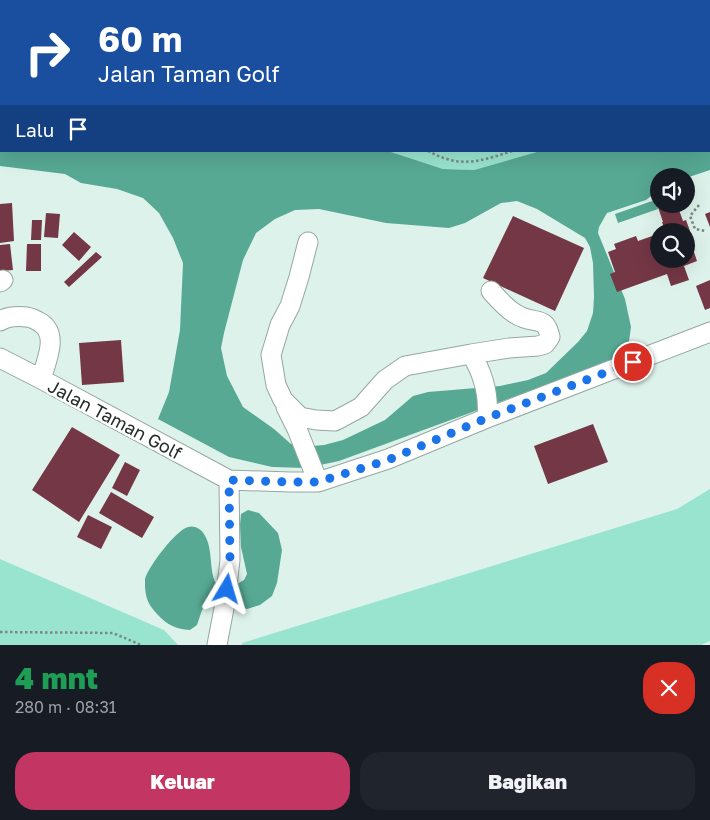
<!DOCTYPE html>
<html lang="id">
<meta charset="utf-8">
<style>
:root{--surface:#171b24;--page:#20242c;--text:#f1f3f6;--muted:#9ea1a6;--accent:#c33563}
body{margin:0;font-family:"Golos Text",sans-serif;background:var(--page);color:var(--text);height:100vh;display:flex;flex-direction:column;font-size:19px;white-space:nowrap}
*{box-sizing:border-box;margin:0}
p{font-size:16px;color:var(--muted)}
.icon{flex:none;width:28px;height:28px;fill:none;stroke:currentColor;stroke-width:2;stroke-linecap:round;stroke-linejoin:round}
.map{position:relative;height:645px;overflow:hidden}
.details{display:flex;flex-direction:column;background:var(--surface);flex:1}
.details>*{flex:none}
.banner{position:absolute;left:0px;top:0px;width:710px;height:152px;box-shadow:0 5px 20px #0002;background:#1a4fa0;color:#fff;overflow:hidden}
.controls{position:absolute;left:650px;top:168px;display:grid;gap:10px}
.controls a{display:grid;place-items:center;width:45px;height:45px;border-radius:50%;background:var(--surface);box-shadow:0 5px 20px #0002;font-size:25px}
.pin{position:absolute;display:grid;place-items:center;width:42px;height:42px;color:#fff;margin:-21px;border:2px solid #fff;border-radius:50%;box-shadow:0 1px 5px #0007}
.me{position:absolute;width:55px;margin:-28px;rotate:7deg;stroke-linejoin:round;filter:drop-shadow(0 0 4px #0008)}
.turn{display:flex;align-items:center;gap:18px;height:105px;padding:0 15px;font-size:22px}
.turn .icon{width:65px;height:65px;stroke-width:2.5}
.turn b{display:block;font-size:35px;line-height:42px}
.then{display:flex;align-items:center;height:48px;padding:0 15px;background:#0003;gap:10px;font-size:19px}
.round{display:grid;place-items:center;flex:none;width:52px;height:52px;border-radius:20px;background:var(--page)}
.headline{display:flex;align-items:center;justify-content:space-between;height:85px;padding:0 15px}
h1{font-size:30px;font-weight:800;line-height:38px;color:#1e9e55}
.cta{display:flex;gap:10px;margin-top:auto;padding:10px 15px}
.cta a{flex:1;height:58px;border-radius:20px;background:var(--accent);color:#fff;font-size:20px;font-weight:800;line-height:58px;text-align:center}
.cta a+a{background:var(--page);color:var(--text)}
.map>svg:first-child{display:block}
.green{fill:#98e4cf}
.water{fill:#57a994;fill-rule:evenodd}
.building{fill:#743746}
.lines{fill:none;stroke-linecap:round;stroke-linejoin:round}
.minor-casing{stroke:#94a7a1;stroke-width:21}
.path{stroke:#7a8884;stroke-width:2.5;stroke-dasharray:2.5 2.5;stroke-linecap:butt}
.minor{stroke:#fff;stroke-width:19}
.route{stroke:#1a73e8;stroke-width:9;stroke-dasharray:0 16.2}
.labels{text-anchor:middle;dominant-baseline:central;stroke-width:5;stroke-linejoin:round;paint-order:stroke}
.street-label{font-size:18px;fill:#242c2a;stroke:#fff}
</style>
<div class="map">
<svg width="710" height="645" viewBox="0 0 710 645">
<rect width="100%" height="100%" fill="#def2ec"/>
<path class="green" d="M0 0H710V107H709V1H1V106H0Z
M388 151H540L474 170 443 169Z
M710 489V641L701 645H242V643L677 509Z
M0 559 164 630 178 645H0Z"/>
<path class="water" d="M546 0H684L682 1H545Z
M0 106H1V151H388L443 169 474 170 540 151H709V107H710V170L686 178V176H659V190L646 200 607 213 599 227 598 233 625 299 631 327 628 349 606 363 339 461 306 468 272 467 229 457 158 419 169 392 180 330 183 263 173 238 159 213 143 198 117 189 81 183 65 174 0 166ZM517 201 537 209 585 238 590 247 593 263 594 297 593 313 587 331 578 342 546 373 528 380 500 386 428 392 413 396 385 420 343 440 324 445 301 447 291 444 274 429 243 407 227 376 221 348 224 333 243 260 256 233 275 219 295 210 319 209 386 223 449 228 465 223 501 203Z
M655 200 658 209 618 223 615 214Z
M248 510 259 513 278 533 282 550 277 583 272 596 260 605 247 609 219 602 212 603 202 610 197 625 190 630C176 629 167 625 157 614 149 605 146 600 145 587 145 584 145 582 145 579 148 567 176 530 188 527 194 525 201 529 204 534 213 548 209 567 215 582L226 586 237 584 244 580 247 574 241 547 240 525 241 514Z"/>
<path class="building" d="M12 203 14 241 0 243V204Z
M667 204H674L676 208 678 207 683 221 686 220 694 242 691 243 697 261 684 266 689 280 671 286 667 274 617 292 610 274 615 272 608 252 616 249 614 244 636 236 638 241 658 234 659 237V259H686V231H665L662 222H663L658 207Z
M710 212V227L705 214Z
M46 213 60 214 58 238 44 237Z
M513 216 584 248 555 311 483 278Z
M32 220H42L41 240H31Z
M74 232 91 247 79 261 62 245Z
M10 244 13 270 0 271V245Z
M27 244H41V271H26Z
M96 252 102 257 69 287 64 282Z
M710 280V308L705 310 696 286Z
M121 340 124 382 82 385 79 343Z
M593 424 608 462 548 484 534 446Z
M72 427 120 455 79 522 32 490Z
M125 462 140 470 127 496 112 488Z
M111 492 154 517 142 538 99 513Z
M88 515 112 527 101 549 77 537Z"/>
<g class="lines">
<defs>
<path id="minor" d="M308 242 299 277 290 306 280 325 271 355 276 385 283 400 300 417 316 420 335 421 361 407 385 380 405 366 471 354C483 373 489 396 487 418
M0 282 3 280
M0 321C8 316 18 316 27 317 33 318 36 320 41 323 59 335 46 362 41 379
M471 354 509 348 538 346 545 344 550 337C546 318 539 323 524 318 521 317 517 315 514 313 505 307 498 299 491 291
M0 358 41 379 229 480 290 482H318L388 459 487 418 710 332
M286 407 297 429 318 482
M217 645 225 603 230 560 229 480"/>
</defs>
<use href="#minor" class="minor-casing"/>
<path class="path" d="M0 0 2 1
M139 0 142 1
M306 0 310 1
M83 1 86 0
M215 1 218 0
M390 1 393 0
M0 76H1
M709 99H710
M428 151C434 154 440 157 447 159 468 166 491 158 512 151
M699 205 690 216 695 229 706 231
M0 632 113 633 141 645"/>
<use href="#minor" class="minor"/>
</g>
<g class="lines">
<path class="route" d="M227 589 230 560 229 480 290 482H318L388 460 487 418 633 362"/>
</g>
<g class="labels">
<g class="street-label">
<text transform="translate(115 419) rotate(28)">Jalan Taman Golf</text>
</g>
</g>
</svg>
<div class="controls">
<a><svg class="icon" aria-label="sound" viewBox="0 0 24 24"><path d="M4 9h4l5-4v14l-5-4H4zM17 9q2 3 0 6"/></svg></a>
<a><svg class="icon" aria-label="search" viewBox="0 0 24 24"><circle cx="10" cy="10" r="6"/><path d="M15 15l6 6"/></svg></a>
</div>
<div class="pin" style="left:633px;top:362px;background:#d93025"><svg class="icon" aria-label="arrive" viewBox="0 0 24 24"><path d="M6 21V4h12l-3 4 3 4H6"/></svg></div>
<svg class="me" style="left:227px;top:589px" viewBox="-20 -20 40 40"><path d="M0-17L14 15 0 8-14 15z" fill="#1a73e8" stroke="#fff" stroke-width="4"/></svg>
<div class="banner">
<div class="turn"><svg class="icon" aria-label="right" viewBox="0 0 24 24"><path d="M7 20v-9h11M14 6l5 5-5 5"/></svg><div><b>60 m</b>Jalan Taman Golf</div></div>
<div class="then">Lalu<svg class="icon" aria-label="arrive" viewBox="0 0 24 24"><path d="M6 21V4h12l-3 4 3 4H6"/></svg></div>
</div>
</div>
<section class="details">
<div class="headline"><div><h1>4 mnt</h1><p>280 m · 08:31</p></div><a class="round" style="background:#d93025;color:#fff"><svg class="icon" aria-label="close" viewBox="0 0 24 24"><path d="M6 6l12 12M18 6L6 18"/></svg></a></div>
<div class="cta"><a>Keluar</a><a>Bagikan</a></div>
</section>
